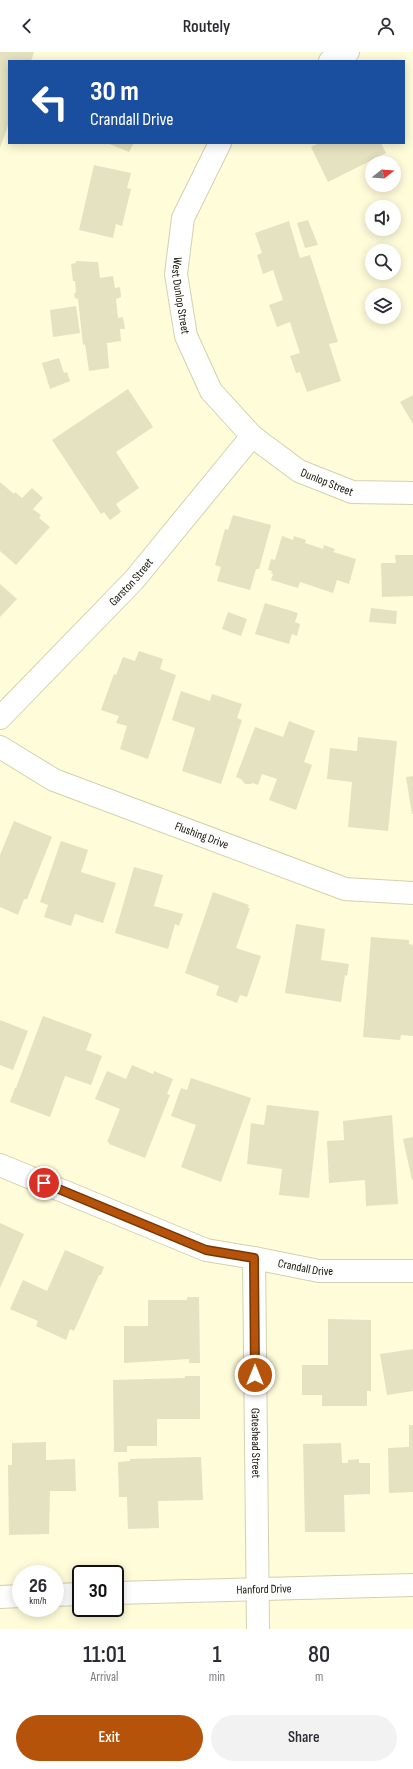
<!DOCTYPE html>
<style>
:root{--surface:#fff;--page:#f2f2f3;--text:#2b2b33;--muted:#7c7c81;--accent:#b45309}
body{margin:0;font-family:"Sofia Sans Condensed",sans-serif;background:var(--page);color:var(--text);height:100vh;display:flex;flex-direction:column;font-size:15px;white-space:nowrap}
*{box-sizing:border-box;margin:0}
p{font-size:13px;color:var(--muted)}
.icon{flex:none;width:22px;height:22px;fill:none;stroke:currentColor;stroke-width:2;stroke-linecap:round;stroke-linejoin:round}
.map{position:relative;height:1577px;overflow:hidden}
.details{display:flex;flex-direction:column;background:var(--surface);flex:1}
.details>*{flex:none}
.guide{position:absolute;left:8px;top:8px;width:397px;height:84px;border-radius:0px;box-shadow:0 2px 10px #0003;background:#1a4fa0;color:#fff;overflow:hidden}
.needle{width:26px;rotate:73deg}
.buttons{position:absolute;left:365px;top:104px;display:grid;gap:8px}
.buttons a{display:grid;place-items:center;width:36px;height:36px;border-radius:50%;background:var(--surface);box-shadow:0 2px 10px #0003;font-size:20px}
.speed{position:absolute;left:12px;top:1513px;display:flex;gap:8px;font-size:20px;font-weight:700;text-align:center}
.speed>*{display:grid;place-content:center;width:52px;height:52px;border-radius:50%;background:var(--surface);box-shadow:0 2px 10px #0003;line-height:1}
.speed small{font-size:10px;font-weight:400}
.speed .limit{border:2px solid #111;border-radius:6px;background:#fff;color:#111}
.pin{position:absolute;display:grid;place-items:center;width:34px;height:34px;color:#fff;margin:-17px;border:2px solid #fff;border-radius:50%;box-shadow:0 1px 4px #0007}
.me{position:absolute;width:44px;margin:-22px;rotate:0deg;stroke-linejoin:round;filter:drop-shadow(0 0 3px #0008)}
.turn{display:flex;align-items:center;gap:14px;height:84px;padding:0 16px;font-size:18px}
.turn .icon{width:52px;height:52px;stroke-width:2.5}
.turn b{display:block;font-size:28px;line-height:34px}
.eta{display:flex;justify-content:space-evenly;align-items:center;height:68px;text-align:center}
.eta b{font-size:24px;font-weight:600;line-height:28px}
.primary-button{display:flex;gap:8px;margin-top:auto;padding:8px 16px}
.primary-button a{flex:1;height:46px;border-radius:24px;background:var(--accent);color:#fff;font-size:16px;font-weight:600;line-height:46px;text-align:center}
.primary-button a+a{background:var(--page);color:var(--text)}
header{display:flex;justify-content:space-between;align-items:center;height:52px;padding:0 16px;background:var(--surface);font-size:18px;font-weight:600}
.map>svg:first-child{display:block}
.building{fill:#e4e2c0}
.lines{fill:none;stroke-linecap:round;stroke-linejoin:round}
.street-casing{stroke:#d3d1af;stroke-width:24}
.street{stroke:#fff;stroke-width:22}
.route-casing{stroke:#753606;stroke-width:10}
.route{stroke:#b45309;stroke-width:7}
.labels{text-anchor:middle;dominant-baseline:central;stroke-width:4;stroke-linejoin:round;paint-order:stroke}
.street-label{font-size:12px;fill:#151408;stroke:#fff}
</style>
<header><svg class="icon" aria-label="back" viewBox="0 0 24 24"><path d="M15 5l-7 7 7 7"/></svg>Routely<svg class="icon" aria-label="person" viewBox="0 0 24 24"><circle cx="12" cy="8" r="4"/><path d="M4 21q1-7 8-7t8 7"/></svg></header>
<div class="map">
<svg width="413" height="1577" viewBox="0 0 413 1577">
<rect width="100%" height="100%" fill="#fefcd9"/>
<path class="building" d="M0 0H34L31 9H9V71L0 96Z
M107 91H134L129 100Z
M319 91H381L386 101 328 130 311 95Z
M94 113 131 121 127 136 131 137 122 174 116 172 113 186 79 178Z
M308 168 318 193 305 196 297 171Z
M289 169 300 206 310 203 338 290 329 292 341 329 307 340 300 320 296 321 290 304 300 301 290 270 277 275 269 253 283 248 273 218 263 222 257 203 262 201 255 181Z
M76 209 98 210 100 226 113 224 115 236 120 235 121 245 116 247 118 266 123 265 125 277H120L121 289 107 291 109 316 89 319 85 292 83 293 78 247 75 246 74 241H76L75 229H73L71 212 76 211Z
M76 254 80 281 53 285 50 258Z
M59 306 64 321 67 320 70 329 50 337 42 311Z
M128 337 153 375 116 400 139 436 116 452 121 460 110 468 104 460 101 462 52 388Z
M413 343V372L400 350Z
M0 430 14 442 15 440 22 446 32 436 43 446 33 457 41 463 39 466 50 475 16 513 0 499Z
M233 463 271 473 259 517H256L250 538 217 529 221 515 215 513 225 477 228 478Z
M282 484 293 488 294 484 306 488 305 491 323 497 324 493 335 497 333 500 356 507 349 532 337 528 333 541 300 530 298 536 271 528 273 522 271 521 272 519 268 518 271 507 275 508Z
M395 503H413V544L382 545 381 511H396Z
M0 532 17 547 0 565Z
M265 551 298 561 295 570 300 572 297 584 292 582 289 592 255 582Z
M371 556 397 559 396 572 369 570Z
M228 560 247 567 241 584 222 577Z
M139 599 163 607 160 617 176 623 148 707 120 697 127 674 116 671 119 664 101 658 114 622 116 623 123 605 135 609Z
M181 639 210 649 212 642 242 652 237 666 242 668 221 732 182 719 195 676 172 668Z
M289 669 315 679 304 710 312 713 296 758 269 748 277 727 262 722 258 733 253 731 250 732H245L241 727 236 725 255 675 283 685Z
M358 685 397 689 388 779 348 775 352 730 327 727 330 696 357 699Z
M413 724V762H412L406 725Z
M14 769 52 785 27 847H24L18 863 0 855V803Z
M61 789 88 798 81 820 116 831 103 871 75 862 71 874 44 865 48 853 40 850Z
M134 815 163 823 154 854 183 862 179 874 175 872 168 897 115 881Z
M213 840 249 853 248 856H250L236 896 261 904 247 945 240 943 237 951 216 943 219 934 185 921Z
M296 872 325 877 321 908 349 912 347 924 345 923 341 950 285 941Z
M371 885 409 888V892L413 893V984L401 983 400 988 363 985Z
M43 964 92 982 86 998 102 1004 91 1033 65 1024 50 1065 10 1050 15 1036H16Z
M0 968 28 979 13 1018 0 1013Z
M132 1013 153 1022 154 1019 173 1027 167 1042 170 1043 145 1106 109 1092V1090H107L120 1057 95 1047 107 1019 126 1027Z
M191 1026 251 1046 221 1130 181 1115 196 1073 171 1064 181 1036 187 1038Z
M267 1053 319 1059 309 1146 279 1143 282 1117 247 1112 251 1071 264 1073Z
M392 1063 398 1152 366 1154 365 1128 329 1131 327 1089 344 1088 343 1069Z
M413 1085V1128H412L403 1087Z
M0 1171 24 1182 0 1236Z
M65 1198 104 1215 101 1223H99L74 1279 70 1277 66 1288 36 1274 38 1269 10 1257 23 1228 47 1239Z
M187 1245H199L200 1311H189V1307L124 1311V1274H148V1248H187Z
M328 1267 371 1268V1339H367V1354H322V1343H302V1313H328Z
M413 1297V1339L387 1343 380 1302Z
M185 1324H200V1367H157V1394H127V1400H114L113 1328 185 1326Z
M409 1373H413V1440L389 1441 388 1396 409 1395Z
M46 1390V1408L75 1407 76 1439H50L49 1482 9 1483 8 1413H12V1391Z
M341 1391 342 1411H348V1408L359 1407V1411H370V1442L344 1443 345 1480H305L303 1392Z
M201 1405 203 1448 158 1449 159 1476 128 1477 127 1445H119L118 1410 130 1409V1407Z"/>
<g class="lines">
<defs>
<g id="street">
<path d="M330 9 348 0"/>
<path id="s1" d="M220 91 183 166 176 222 186 284 211 339 252 384 299 419 352 440 413 441"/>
<path id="s2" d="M0 666 134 528 252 384"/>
<path id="s3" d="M0 695 54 728 345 837 413 841"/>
<path id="s4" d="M0 1113 206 1198 254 1206 319 1219H413"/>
<path id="s5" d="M254 1206 258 1577"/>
<path id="s6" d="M115 1541 413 1533"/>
<path d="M55 1543 81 1542"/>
<path d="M0 1545 21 1544"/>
</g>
</defs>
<use href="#street" class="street-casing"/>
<use href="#street" class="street"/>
</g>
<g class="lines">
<defs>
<path id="route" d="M44 1131 206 1198 254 1206 255 1323"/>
</defs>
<use href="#route" class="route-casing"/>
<use href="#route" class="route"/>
</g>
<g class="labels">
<g class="street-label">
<text stroke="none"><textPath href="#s1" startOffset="162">West Dunlop Street</textPath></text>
<text stroke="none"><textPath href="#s1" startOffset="413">Dunlop Street</textPath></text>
<text stroke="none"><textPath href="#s2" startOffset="189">Garston Street</textPath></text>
<text stroke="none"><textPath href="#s3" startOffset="221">Flushing Drive</textPath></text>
<text stroke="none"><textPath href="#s4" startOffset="324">Crandall Drive</textPath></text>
<text stroke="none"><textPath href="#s5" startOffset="185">Gateshead Street</textPath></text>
<text stroke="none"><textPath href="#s6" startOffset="149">Hanford Drive</textPath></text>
</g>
</g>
</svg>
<div class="buttons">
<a><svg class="needle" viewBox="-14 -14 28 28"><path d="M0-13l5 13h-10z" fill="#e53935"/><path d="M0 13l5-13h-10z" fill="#7c7c81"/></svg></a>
<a><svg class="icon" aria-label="sound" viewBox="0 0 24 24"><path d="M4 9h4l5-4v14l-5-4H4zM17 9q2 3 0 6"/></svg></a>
<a><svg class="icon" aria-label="search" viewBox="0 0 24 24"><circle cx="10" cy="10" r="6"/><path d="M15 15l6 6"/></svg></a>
<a><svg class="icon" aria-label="layers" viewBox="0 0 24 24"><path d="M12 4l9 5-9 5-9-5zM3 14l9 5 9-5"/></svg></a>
</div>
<div class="speed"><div>26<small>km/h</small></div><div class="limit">30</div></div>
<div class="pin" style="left:44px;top:1131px;background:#d93025"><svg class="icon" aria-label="arrive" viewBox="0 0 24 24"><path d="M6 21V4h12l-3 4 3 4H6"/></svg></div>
<svg class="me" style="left:255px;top:1323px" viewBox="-20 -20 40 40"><circle r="17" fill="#b45309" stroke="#fff" stroke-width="3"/><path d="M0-11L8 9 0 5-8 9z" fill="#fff"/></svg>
<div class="guide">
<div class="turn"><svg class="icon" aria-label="left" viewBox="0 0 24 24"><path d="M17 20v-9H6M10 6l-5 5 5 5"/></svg><div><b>30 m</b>Crandall Drive</div></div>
</div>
</div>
<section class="details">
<div class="eta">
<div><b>11:01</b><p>Arrival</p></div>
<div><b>1</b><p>min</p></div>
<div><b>80</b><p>m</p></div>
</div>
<div class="primary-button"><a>Exit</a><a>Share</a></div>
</section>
